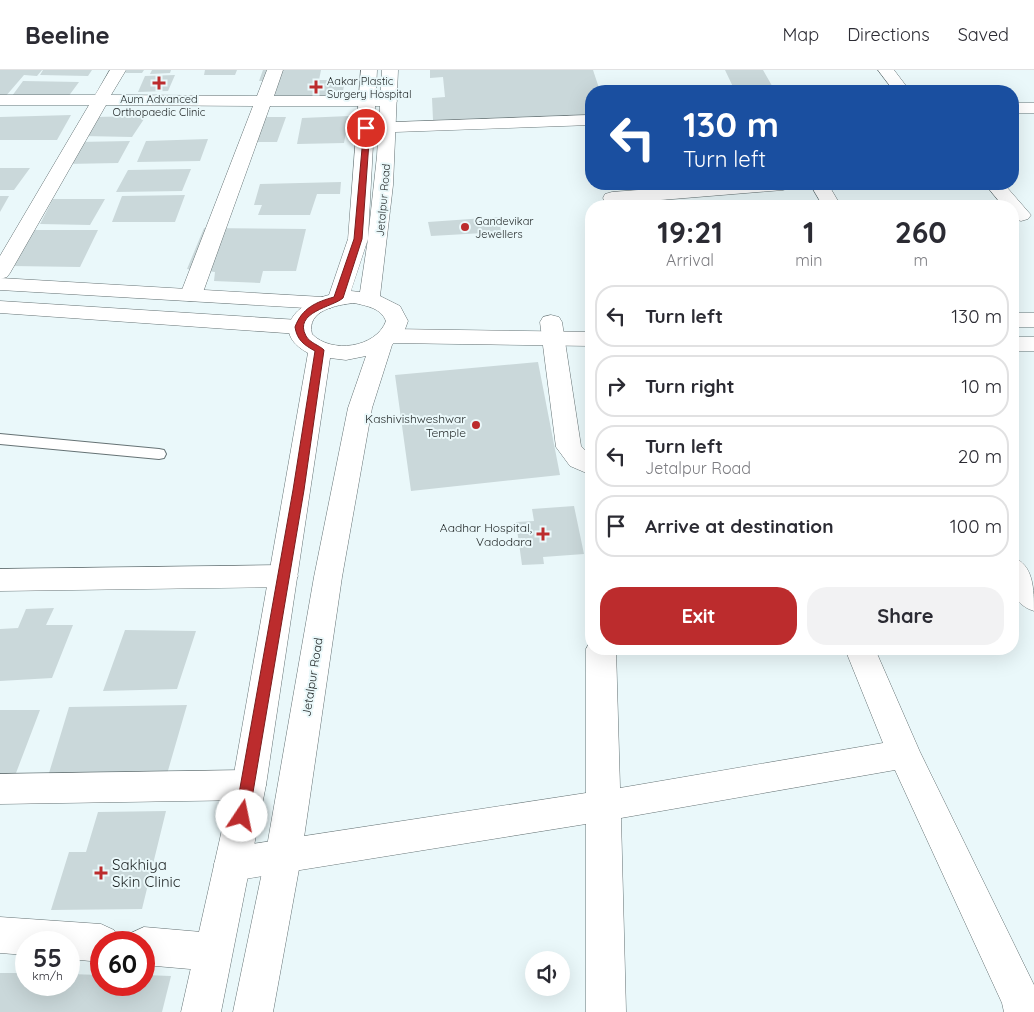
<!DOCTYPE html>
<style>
:root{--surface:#fff;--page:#f2f2f3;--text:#2b2b33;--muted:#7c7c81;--line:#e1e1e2;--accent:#bc2c2d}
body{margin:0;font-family:Quicksand,sans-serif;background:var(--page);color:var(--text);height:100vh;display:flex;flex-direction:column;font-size:19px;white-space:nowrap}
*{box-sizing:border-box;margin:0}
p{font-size:16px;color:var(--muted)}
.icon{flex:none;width:28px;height:28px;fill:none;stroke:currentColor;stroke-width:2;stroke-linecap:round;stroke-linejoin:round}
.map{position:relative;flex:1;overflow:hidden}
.panel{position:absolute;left:585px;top:130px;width:434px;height:455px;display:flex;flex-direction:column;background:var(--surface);border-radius:20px;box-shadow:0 5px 20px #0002}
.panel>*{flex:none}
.hud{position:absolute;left:585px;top:15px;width:434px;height:105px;border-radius:20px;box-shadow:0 5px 20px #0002;background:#1a4fa0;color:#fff;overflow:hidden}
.fabs{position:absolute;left:525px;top:881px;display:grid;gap:10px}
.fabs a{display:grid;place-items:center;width:45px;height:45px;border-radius:50%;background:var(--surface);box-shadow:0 5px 20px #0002;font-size:25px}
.speed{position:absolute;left:15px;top:861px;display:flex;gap:10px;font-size:25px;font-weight:700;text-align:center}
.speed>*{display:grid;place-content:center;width:65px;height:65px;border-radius:50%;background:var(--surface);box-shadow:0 5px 20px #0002;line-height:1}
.speed small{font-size:12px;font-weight:400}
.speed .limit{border:8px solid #d22;background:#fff;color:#111}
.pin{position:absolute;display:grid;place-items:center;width:42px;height:42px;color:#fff;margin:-21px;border:2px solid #fff;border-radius:50%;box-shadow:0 1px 5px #0007}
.me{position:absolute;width:55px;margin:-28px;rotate:11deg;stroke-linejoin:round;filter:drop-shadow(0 0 4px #0008)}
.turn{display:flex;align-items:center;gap:18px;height:105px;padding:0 15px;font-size:22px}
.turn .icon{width:65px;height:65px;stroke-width:2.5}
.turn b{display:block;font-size:35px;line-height:42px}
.eta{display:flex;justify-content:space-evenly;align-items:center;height:85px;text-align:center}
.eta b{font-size:30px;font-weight:800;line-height:35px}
.button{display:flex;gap:10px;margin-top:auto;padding:10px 15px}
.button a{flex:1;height:58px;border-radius:20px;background:var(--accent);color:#fff;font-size:20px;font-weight:800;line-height:58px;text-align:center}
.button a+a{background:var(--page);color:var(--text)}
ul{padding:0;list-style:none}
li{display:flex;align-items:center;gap:15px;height:62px;margin:0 10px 8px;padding:0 5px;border:2px solid var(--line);border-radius:20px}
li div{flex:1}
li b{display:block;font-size:19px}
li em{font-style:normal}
header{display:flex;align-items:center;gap:30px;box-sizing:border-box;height:70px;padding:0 25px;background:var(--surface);border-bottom:1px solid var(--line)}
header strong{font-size:24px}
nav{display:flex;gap:28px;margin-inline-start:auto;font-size:18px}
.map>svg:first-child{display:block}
.building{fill:#cad8da}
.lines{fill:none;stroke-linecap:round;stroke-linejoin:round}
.lane-casing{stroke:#657274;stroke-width:2}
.street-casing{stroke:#657274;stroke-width:1}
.secondary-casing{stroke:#657274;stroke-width:1}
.primary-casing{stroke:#657274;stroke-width:1}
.lane{fill:#fff;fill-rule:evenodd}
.street{fill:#fff;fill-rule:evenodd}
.secondary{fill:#fff;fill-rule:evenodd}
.primary{fill:#fff;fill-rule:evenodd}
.route{fill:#bc2c2d;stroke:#7a1d1d}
.poi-dot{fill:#bc2c2d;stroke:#eaf8fa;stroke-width:2}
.labels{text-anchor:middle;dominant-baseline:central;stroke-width:4;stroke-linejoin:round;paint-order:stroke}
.far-poi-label{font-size:11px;fill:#1f2525;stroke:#eaf8fa;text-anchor:start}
.far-street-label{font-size:11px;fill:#1f2525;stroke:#eaf8fa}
.poi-label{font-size:12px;fill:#1f2525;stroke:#eaf8fa;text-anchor:end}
.street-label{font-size:12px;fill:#1f2525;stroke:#eaf8fa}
.near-poi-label{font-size:15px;fill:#1f2525;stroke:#eaf8fa;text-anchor:start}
</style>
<header>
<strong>Beeline</strong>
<nav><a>Map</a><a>Directions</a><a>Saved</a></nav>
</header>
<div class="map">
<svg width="1034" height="942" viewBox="0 0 1034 942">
<rect width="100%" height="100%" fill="#eaf8fa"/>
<path class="building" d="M0 0H42L37 6 24 5 5 27H0Z
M43 0H92L88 6 40 5Z
M127 0H144L142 3H125Z
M152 0H171L170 3 150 4Z
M205 0H237L235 5H204Z
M263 0H321L319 10H345L342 27 264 26 274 11H283H259Z
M430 0H593L600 21H591V44L433 50 432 28 445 27 443 7 430 8Z
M725 0H763L775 21H735Z
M175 5 168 21 138 22 145 6Z
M23 11 79 12 68 27 12 26Z
M71 45 57 70H0V47Z
M146 46 132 67 83 66 93 47Z
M349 46 344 73 297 74 302 48Z
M260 47H286L277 72H250Z
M208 69 200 91 137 92 146 71Z
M130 71 118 93 66 94 78 72Z
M0 98H30L14 120H0Z
M191 99 182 121 116 122 128 100Z
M341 112 340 124H317L310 145H258L262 135H254L260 114Z
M185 125 175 152H112L122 126Z
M0 126H9L0 142Z
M53 129H105L90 155 40 154Z
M499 147 501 162 431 166 428 152Z
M204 158 306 159 296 201H263L260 213 214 211 215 202 187 199Z
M31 160H98L80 197 12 196Z
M538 292 560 405 411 421 395 305Z
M574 436 584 484 543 487 544 494 522 495 516 452 534 451 532 439Z
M54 538 46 555H73L52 608 0 611V559L18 558 26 539Z
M125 560 196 561 177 619 103 621Z
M187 635 165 711 46 713 69 637Z
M0 640H40L16 703H0Z
M166 741 142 839 51 840 69 782H86L98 742Z
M0 903H26V915H69V904L101 905V915H144V905L171 906 162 942H0Z"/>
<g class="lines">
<defs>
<path id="lane" d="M0 364 159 379 164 380 166 384 164 388 159 389 0 374Z"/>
<path id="street" d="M110 0H126L111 25 257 26 267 0H283L274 26H389L395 28 397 31 395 34 389 36H270L202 225 199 230 191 231 183 230 180 225 253 36 106 35 10 203 7 207 0 209V186L89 35H0V25H95Z
M878 0H894L910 21H894Z
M1012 33H1034V43H1012Z
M591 45V55L367 63 361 62 358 58 361 54 367 53Z
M718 114H792L790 118 783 120 612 134 605 132 603 128 605 124 612 122Z
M810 114H828L841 136H823Z
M985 114H1004L1031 145 1028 149 1021 151 1014 149 1012 136H1003Z
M551 245 559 247 562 252 581 376 591 386V405L570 396 556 377 540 252 543 247Z
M1012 487C1034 494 1034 520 1034 541 1008 533 1012 509 1012 487Z
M284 495 294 499 298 506 294 513 284 517 0 521V499Z
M591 570V579H616L620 718 883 673 845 579H875L920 682 1034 915V942H1004L1002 933 895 700 621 748 626 942H586V754L232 811 219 806 214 794 219 782 232 777 586 723V579Z
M249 700 261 705 266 715 261 725 249 730 0 734V704Z
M0 847 101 854 114 860 120 872H101V892L69 889V872H26V885L0 883Z
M144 857 213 863 226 869 232 882 226 895 213 901 144 895V872H127L131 863Z"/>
<path id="secondary" d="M0 208 323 227 331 228 334 233 331 238 323 239 0 220Z
M0 231 299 250 307 252 310 257 307 262 299 264 0 243Z
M1012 243H1034V257H1012Z
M391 259 591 262V276L391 273 383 271 380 266 383 261Z
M1012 267H1034V281H1012Z"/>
<path id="primary" d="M361 0H377L368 168 377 86 382 0H398L393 115 380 226 400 236 408 251 404 262 392 275 372 338 342 507 301 788 273 942H233L265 788 314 507 348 338 366 286 346 290 330 288 266 715 221 942H181L232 715 308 283C268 261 298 232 329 225L348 169ZM368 169 360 222 351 221ZM354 233C367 236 381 238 386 251 376 278 331 284 312 264 306 240 337 235 354 233Z"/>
</defs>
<use href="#lane" class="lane-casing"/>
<use href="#street" class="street-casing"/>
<use href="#secondary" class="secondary-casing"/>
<use href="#primary" class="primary-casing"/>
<use href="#lane" class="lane"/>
<use href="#street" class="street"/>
<use href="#secondary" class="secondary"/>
<use href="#primary" class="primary"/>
</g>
<path class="route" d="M364 56 370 58 362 169 343 228C333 237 293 242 306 266 310 273 319 275 324 280L304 420 249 746 247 751 242 753 237 751 235 746 293 420 315 281C304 275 297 270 295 257 302 238 316 232 334 227L354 169Z"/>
<g class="poi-dot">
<path d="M156.5 5.5h5v5h5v5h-5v5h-5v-5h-5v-5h5z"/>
<path d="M313.5 9.5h5v5h5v5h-5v5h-5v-5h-5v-5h5z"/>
<circle cx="465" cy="157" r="5"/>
<circle cx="476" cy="355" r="5"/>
<path d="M540.5 456.5h5v5h5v5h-5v5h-5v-5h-5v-5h5z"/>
<path d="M98.5 795.5h5v5h5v5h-5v5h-5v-5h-5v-5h5z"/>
</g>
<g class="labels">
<g class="far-poi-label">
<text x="327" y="11">Aakar Plastic<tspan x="327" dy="13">Surgery Hospital</tspan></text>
<text x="159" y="29" text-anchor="middle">Aum Advanced<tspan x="159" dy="13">Orthopaedic Clinic</tspan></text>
<text x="475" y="151">Gandevikar<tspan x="475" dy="13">Jewellers</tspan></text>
</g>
<g class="far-street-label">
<text transform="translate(383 130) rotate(-85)">Jetalpur Road</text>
</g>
<g class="poi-label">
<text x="466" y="348">Kashivishweshwar<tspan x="466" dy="14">Temple</tspan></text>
<text x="532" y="457">Aadhar Hospital,<tspan x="532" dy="14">Vadodara</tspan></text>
</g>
<g class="street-label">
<text transform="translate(312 607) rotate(-81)">Jetalpur Road</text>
</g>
<g class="near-poi-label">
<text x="112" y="794">Sakhiya<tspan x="112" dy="17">Skin Clinic</tspan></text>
</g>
</g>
</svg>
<div class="fabs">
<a><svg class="icon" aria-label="sound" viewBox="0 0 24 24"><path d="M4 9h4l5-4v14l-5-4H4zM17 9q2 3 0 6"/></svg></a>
</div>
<div class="speed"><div>55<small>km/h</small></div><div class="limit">60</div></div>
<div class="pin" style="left:366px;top:58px;background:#d93025"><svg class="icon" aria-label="arrive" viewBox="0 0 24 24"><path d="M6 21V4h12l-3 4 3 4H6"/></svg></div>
<svg class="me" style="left:242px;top:746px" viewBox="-20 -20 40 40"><circle r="19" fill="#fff"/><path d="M0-13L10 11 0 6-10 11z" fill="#bc2c2d"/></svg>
<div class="hud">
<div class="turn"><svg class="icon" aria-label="left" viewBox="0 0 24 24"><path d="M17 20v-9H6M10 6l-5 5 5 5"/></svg><div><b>130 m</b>Turn left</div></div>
</div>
<section class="panel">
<div class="eta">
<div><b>19:21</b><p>Arrival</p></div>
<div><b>1</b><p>min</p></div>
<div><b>260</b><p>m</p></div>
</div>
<ul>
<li><svg class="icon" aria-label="left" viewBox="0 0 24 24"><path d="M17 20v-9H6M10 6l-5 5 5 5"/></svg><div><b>Turn left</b></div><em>130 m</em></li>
<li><svg class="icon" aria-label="right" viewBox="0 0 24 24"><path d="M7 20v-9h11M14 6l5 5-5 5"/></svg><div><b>Turn right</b></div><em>10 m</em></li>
<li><svg class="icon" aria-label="left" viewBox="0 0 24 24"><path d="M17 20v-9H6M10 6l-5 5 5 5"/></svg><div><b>Turn left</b><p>Jetalpur Road</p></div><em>20 m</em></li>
<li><svg class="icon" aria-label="arrive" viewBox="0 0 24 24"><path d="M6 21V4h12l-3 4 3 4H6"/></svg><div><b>Arrive at destination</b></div><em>100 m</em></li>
</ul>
<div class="button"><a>Exit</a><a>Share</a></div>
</section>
</div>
